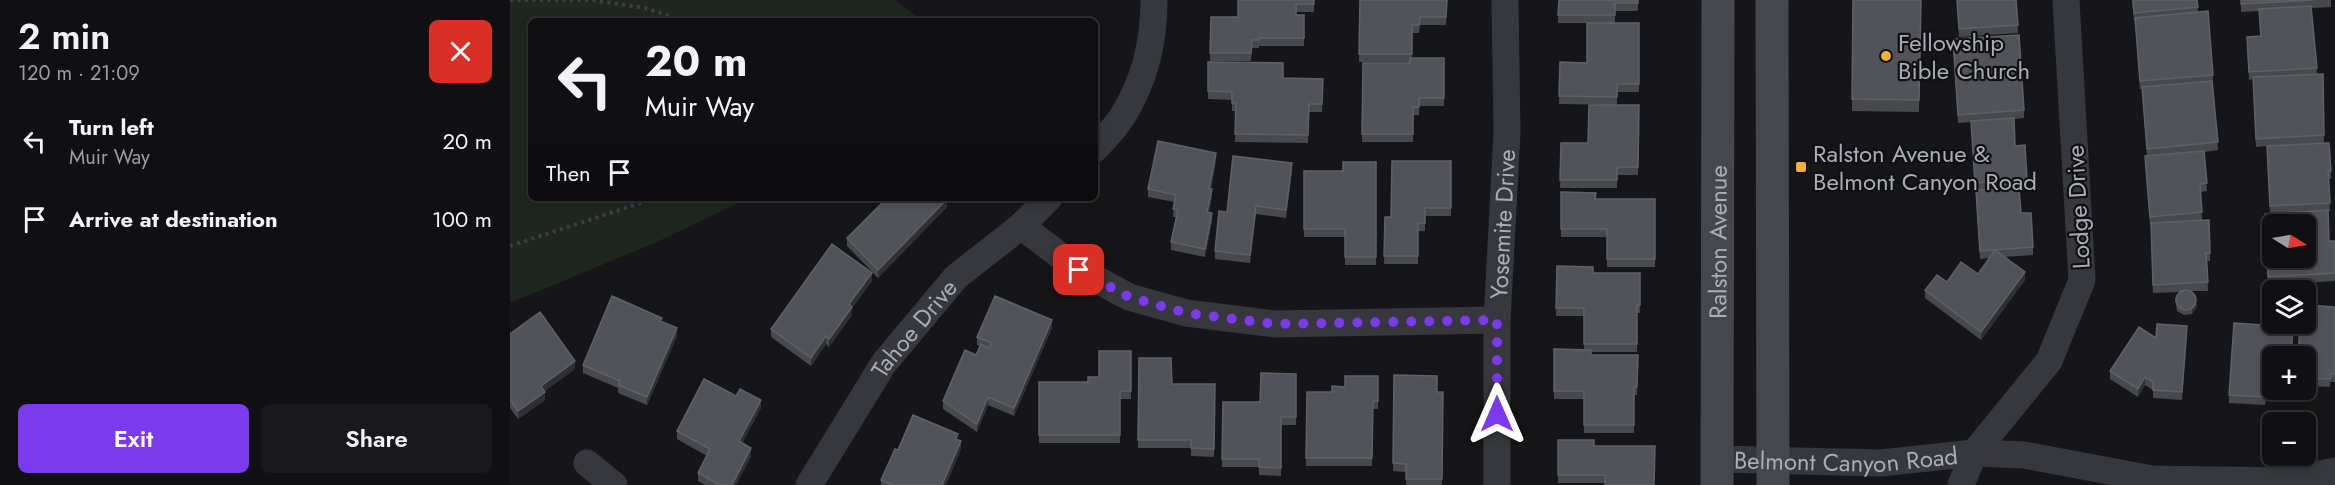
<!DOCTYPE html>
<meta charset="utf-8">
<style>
:root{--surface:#101012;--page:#19191b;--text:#f1f3f6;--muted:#9c9d9f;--line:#303032;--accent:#7c3aed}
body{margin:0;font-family:Jost,sans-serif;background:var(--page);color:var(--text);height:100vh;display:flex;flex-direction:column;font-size:22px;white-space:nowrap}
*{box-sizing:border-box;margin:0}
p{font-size:20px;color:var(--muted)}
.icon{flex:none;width:33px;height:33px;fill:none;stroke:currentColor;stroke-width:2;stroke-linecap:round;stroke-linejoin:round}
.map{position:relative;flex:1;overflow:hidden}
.panel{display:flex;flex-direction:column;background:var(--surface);width:510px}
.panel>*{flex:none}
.hud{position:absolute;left:18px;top:18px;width:570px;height:183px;border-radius:9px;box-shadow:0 3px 9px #0003,0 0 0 2px var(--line);background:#101012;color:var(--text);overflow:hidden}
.needle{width:39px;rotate:101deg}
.buttons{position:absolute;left:1752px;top:214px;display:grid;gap:12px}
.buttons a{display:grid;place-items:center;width:54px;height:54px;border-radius:9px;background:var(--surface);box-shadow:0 3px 9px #0003,0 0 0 2px var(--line);font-size:30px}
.pin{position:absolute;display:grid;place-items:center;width:51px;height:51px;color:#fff;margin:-26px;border-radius:12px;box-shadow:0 3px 9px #0006}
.me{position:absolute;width:66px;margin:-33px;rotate:0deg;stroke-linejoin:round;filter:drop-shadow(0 0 4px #0008)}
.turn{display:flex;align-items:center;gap:21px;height:126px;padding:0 18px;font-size:27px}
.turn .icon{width:78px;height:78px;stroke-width:2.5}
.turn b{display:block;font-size:42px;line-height:51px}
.then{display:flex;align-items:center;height:57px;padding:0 18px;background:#0003;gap:12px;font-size:22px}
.round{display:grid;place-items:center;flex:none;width:63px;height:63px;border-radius:9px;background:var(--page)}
.overview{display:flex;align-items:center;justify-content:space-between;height:102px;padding:0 18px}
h1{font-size:36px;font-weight:600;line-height:45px}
.primary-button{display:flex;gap:12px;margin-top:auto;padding:12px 18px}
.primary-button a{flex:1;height:69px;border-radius:9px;background:var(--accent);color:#fff;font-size:24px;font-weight:600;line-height:69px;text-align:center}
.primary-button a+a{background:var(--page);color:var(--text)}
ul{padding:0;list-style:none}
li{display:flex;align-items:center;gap:18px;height:78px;padding:0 18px}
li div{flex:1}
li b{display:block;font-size:22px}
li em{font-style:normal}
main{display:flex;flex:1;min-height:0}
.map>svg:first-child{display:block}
.green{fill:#1e261f}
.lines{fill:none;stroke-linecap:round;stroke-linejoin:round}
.path{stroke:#3d3f44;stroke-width:4;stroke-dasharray:3 4.5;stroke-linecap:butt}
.minor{stroke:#37383d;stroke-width:27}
.secondary{stroke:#45474d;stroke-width:33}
.wall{fill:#47494d}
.shaded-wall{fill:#2f3033}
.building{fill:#525359;stroke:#5f6168;stroke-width:1.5;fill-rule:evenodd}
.route{stroke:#7c3aed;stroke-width:10;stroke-dasharray:0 18}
.poi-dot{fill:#f2b134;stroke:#111113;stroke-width:2}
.labels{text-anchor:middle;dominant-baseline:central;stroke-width:4.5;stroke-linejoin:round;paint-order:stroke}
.poi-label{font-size:24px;fill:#a8adb8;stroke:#111113;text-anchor:start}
.street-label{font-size:24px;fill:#a8adb8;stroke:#111113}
</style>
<main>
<section class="panel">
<div class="overview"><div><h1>2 min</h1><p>120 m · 21:09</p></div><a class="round" style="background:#d93025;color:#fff"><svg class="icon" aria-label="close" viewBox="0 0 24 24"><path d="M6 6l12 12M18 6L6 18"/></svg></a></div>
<ul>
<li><svg class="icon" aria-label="left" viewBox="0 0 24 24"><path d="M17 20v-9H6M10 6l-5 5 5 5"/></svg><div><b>Turn left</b><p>Muir Way</p></div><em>20 m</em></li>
<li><svg class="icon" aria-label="arrive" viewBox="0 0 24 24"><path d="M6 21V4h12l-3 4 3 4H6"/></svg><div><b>Arrive at destination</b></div><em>100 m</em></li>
</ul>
<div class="primary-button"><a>Exit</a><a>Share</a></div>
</section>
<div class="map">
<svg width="1825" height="485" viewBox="0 0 1825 485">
<rect width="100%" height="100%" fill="#161618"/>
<path class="green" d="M0 0H384L413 21H21V198H239L147 242 0 303Z"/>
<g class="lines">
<path class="path" d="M0 0H82L135 8 175 21
M0 246 146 198"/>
<g class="minor">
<path d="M585 149C594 139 605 128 612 117 635 81 644 42 644 0"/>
<path d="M511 226 569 270 619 297 676 313 765 324 987 320"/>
<path id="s1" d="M1208 459 1371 463 1464 453 1514 455 1642 479 1776 481 1825 471"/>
<path d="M77 463 104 485"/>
<path id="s2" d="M299 485 374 363 446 277 511 226 539 198"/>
<path id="s3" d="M987 485V320L997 133 995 0"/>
<path d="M1451 485 1464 453 1539 361 1572 280 1556 0"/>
</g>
<g class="secondary">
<path d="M1262 0 1263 485"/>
<path id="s4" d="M1207 485 1208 0"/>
</g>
</g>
<path class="wall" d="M804 0V12H786V15H794V46H749V48H742L741 61H700L701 17H728Z
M850 0H937L936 25H910L909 33H902V58H934V106H909V115H903V142H852L853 63H900V62H849Z
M1049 0H1128V11H1105V23H1129V92H1107V105L1049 104 1050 62 1077 63V23H1048Z
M1343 0H1411L1409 112 1342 111Z
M1447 0H1506L1508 33 1449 37Z
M1622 0H1687L1688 12 1703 75V83L1708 150 1694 152 1697 191 1690 192 1692 220 1680 221 1700 253V261H1697L1698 291H1680L1687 307 1682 314 1674 315 1667 311 1665 298 1670 292 1643 293 1641 225H1640L1635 164V156H1637L1632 89H1630L1625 20 1624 21Z
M1731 0H1821V7L1801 8 1807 74H1813L1814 143 1821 171V179H1818L1820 211H1818L1819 241 1825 249V281L1758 285 1755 222 1760 214 1757 146 1746 147 1743 79 1739 80 1737 45 1750 36 1749 11 1731 12Z
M1443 39 1514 110V118L1504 119 1505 146 1517 179V187L1509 188 1511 213 1523 247V255L1494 257 1515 280 1471 340 1415 298V290L1437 282 1468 274 1479 258 1470 259 1461 122 1448 123Z
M698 62 773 78 813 79 812 112H799L798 143 725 142 726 111H722V100L698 99Z
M1129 105 1128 175H1107V188H1050L1051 143H1078Z
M706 161 701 189 702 197 699 212 702 221 695 257 661 250V242L666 217H663L664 202 638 197V189Z
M941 161V216H915V231H908V264H874L875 217H881Z
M866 162V265H835V237H794V171H833Z
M782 171 776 218 746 214 740 263 705 259V251L717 212Z
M1051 192 1085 199H1145V267H1097V237H1051Z
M437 207 368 278 337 246V238Z
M1047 266 1083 273H1130V313H1127V352H1081V355H1128L1127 395H1124V433H1074V399H1044V349H1074V316H1046Z
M362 281 342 308V315L319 347 316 344 301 366 261 337V329Z
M1825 307V382H1820V387L1796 386V357Z
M152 322 167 336 137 405 108 393V388L73 373V365Z
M542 328 504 416 478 405 467 432 433 409V401L466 355 470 346 467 345V337Z
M0 334 65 369 34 391 35 400 8 419 0 408Z
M1677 334 1672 400 1643 398V390L1635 385 1628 397 1600 379V371L1646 338Z
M1783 335 1778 400 1756 398 1755 405 1719 403V395Z
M621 351V399H610V443H529V382H578L589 377Z
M629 358 662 384H705L704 457 681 456V448H628Z
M786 374V425H771V476L749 475V467H712L713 402H750Z
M884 375 927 392H933L932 485H896V472L883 471Z
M868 376V409H863L862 466H796L797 392H822L835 387Z
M226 396 251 408 232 443 241 456 226 485H195L188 481V473L197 456 167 439V431Z
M448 440 451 449 436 485H371V480L388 450Z
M1048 440 1084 446H1145L1095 483H1048Z"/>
<path class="shaded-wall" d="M706 153V161L699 197V189Z
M782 163V171L776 218V210Z
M702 189V197L697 220V212Z
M437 199V207L368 278V270Z
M746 206V214L740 263V255Z
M702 213V221L695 257V249Z
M1515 272V280L1471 340V332Z
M362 273V281L342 308V315L319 347V339L339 304Z
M1687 303V307L1682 314V310Z
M542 320V328L504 416V408Z
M167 328V336L137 405V397Z
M316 336V344L301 366V358Z
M65 361V369L31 394V386Z
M1635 377V385L1628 397V389Z
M35 392V400L8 419V411Z
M478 397V405L467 432V424Z
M251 400V408L229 449V441Z
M451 441V449L436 485H432Z
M241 448V456L226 485H222Z"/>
<path class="building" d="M728 0H804V4H786V15H794V38H749V40H742L741 53H700L701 17H728Z
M850 0H937L936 17H910L909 25H902V54H849Z
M1049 0H1128V3H1105V15H1048Z
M1343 0H1411L1409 100 1342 99Z
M1447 0H1506L1508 25 1449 29Z
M1623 0H1687L1688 7 1624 13Z
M1731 0H1803L1731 4Z
M1801 6 1807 68 1739 72 1737 37 1751 36 1749 9Z
M1698 11 1703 75 1630 81 1625 18Z
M1077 23H1129V84H1107V97L1049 96 1050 62 1077 63Z
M1509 35 1514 110 1448 115 1443 39Z
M900 58H934V98H909V107H903V134H852L853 63H900Z
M698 62 773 63V78L813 79 812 104H799L798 135 725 134 726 103H722V92L698 91Z
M1813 74 1814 135 1746 139 1743 77Z
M1702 81 1708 142 1637 149 1632 87Z
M1079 105H1129L1128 167H1107V180H1050L1051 143H1078Z
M1504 118 1505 146 1515 145 1517 179 1465 183 1461 121Z
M648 141 706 153 699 189H702L697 212 702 213 695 249 661 242 668 210 663 209 666 195 638 189Z
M1819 143 1821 171H1818L1820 203 1760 206 1757 146Z
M1694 151 1697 183 1690 184 1692 212 1640 217 1635 156Z
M723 156 782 163 776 210 746 206 740 255 705 251 709 211 717 212Z
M882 161H941V208H915V223H908V256H874L875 217H881Z
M833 162H866V257H835V229H794V171H833Z
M1509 188 1511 213H1521L1523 247 1470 251 1466 190Z
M1051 192 1086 193 1085 199H1145V259H1097V229H1051Z
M377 198H436L437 199 368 270 337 238Z
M1818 210 1819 241H1825V273L1758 277 1755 214ZM1762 225H1796V258H1762Z
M1699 220 1700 253H1696L1698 282 1643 285 1641 223Z
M322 244 362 273 339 304 342 307 319 339 316 336 301 358 261 329Z
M1485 250 1515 272 1471 332 1415 290 1427 275 1437 282 1451 262 1468 274Z
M1047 266 1083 267V273H1130V305H1127V344H1074V308H1046Z
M1666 300a10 10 0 1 1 20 0a10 10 0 1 1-20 0Z
M102 296 152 318 150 321 167 328 137 397 108 385 110 381 73 365Z
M485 296 542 320 504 408 478 397 467 424 433 401 455 350 466 355 471 344 479 348 482 343 467 337Z
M1796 305 1825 307V374H1820V379L1796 378V357H1788L1790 324H1796Z
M30 312 65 361 31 386 35 392 8 411 0 400V334Z
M1724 323 1783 327 1781 357H1762V390H1778V392L1756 390 1755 397 1719 395Z
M1647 324 1677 326 1672 392 1643 390V382L1635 377 1628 389 1600 371 1629 327 1646 338Z
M1044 349 1081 350V355H1128L1127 387H1124V425H1074V391H1044Z
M589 351H621V391H610V435H529V382H578V377H589Z
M629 358H661L662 384H705L704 449 681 448V440H628Z
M751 373 786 374V417H771V468L749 467V459H712L713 402H750Z
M884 375 927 376V392H933L932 479H896V464L883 463Z
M835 376H868V401H863L862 458H796L797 392H822V386L835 387Z
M194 379 226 396 230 389 251 400 229 441 241 448 222 485H210L188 473 200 449 167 431Z
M403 415 448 434 446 439 451 441 432 485H383L371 480 385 449 388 450Z
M1048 440H1084V446H1145L1144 485H1095V475H1048Z"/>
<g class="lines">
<path class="route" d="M569 270 619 297 676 313 765 324 987 320V414"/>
</g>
<g class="poi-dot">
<circle cx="1376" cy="56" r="6"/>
<rect x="1285" y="161" width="12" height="12" rx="3"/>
</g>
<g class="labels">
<g class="poi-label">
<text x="1388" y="42">Fellowship<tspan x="1388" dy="28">Bible Church</tspan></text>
<text x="1303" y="153">Ralston Avenue &amp;<tspan x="1303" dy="28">Belmont Canyon Road</tspan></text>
</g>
<g class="street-label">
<text transform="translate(1568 207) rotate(-93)">Lodge Drive</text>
<text stroke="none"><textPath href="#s3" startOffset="261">Yosemite Drive</textPath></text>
<text stroke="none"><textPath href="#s4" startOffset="243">Ralston Avenue</textPath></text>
<text stroke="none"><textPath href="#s2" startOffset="189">Tahoe Drive</textPath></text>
<text stroke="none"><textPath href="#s1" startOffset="128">Belmont Canyon Road</textPath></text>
</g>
</g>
</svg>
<div class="buttons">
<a><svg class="needle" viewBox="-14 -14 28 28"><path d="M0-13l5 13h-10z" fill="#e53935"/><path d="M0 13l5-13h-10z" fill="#9c9d9f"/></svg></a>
<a><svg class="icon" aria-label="layers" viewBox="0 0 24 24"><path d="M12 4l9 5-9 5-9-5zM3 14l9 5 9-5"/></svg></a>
<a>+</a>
<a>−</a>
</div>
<div class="pin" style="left:569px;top:270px;background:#d93025"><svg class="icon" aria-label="arrive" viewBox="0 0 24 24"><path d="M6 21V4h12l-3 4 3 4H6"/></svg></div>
<svg class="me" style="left:987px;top:414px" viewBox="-20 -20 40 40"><path d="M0-17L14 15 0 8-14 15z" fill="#7c3aed" stroke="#fff" stroke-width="4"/></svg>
<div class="hud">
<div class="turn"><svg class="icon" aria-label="left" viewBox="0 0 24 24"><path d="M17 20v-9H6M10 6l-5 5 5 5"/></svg><div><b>20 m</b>Muir Way</div></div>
<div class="then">Then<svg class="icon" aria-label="arrive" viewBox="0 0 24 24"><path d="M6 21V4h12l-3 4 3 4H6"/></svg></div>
</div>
</div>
</main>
